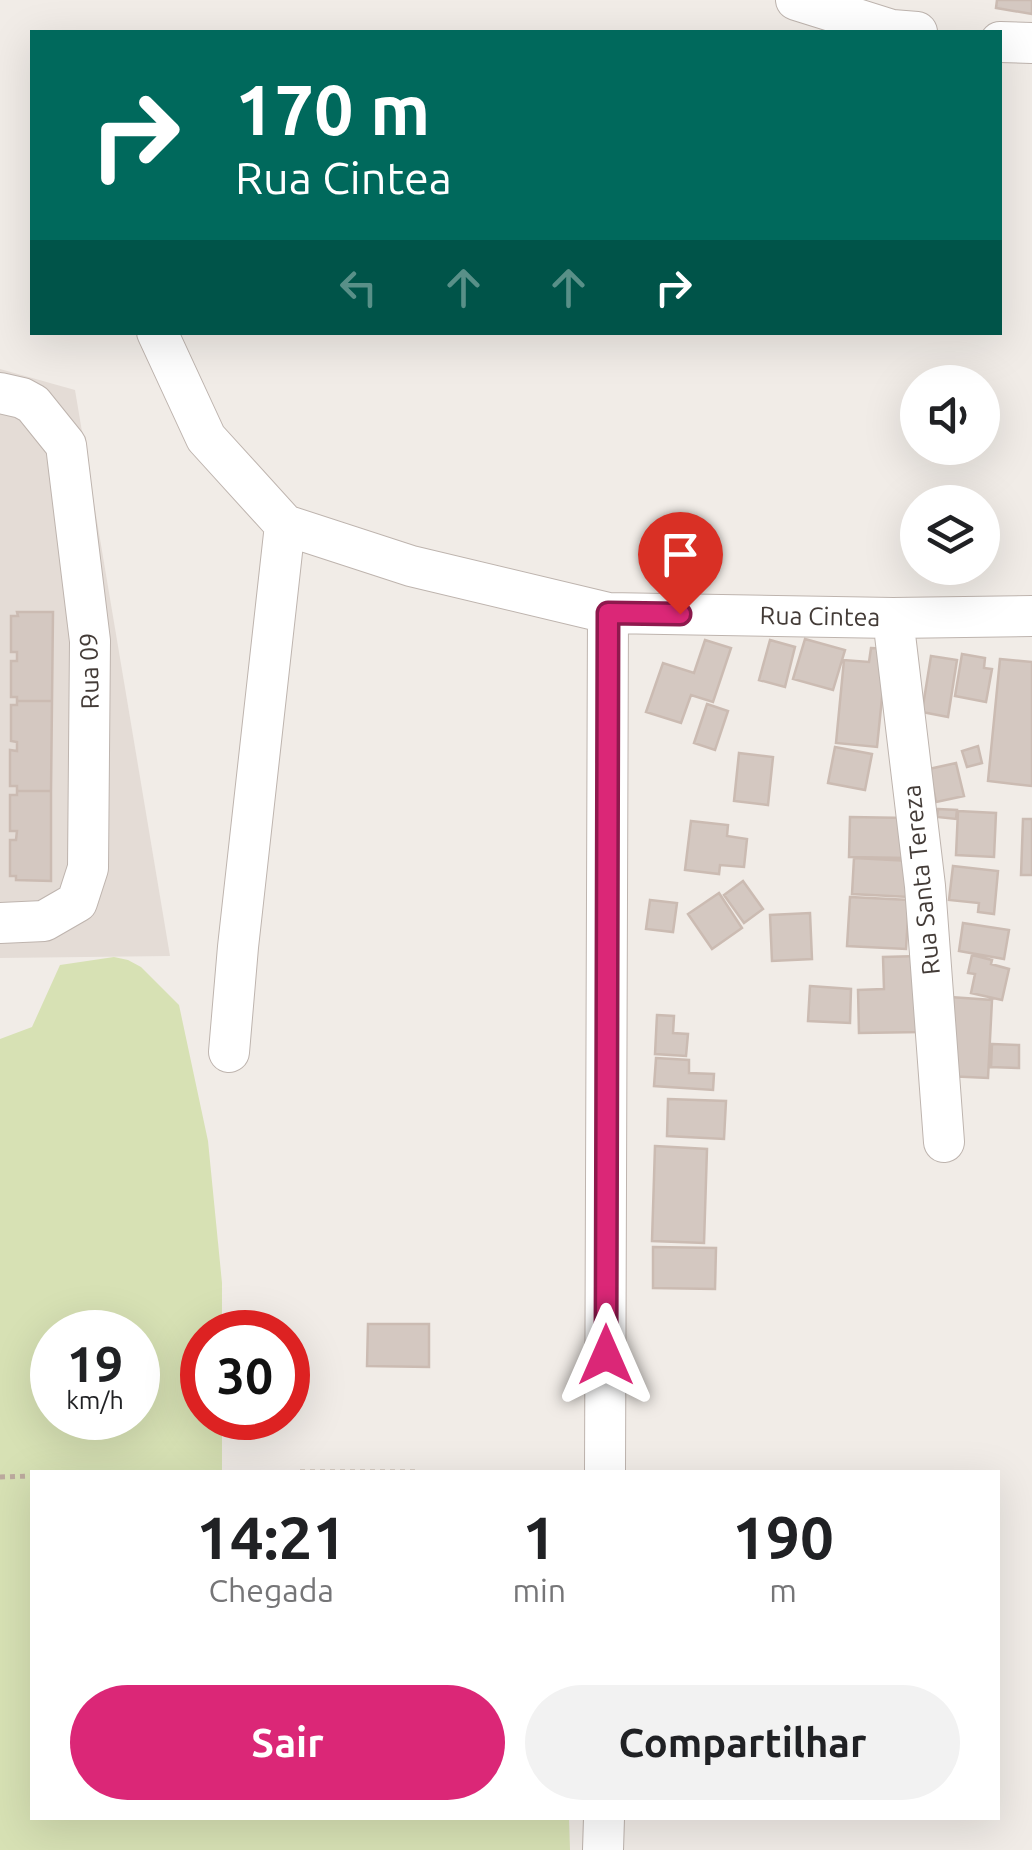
<!DOCTYPE html>
<html lang="pt">
<style>
:root{--surface:#fff;--page:#f2f2f2;--text:#202124;--muted:#757577;--accent:#db2777}
body{margin:0;font-family:Ubuntu,sans-serif;background:var(--page);color:var(--text);height:100vh;display:flex;flex-direction:column;font-size:38px;white-space:nowrap}
*{box-sizing:border-box;margin:0}
p{font-size:32px;color:var(--muted)}
.icon{flex:none;width:55px;height:55px;fill:none;stroke:currentColor;stroke-width:2;stroke-linecap:round;stroke-linejoin:round}
.map{position:relative;flex:1;overflow:hidden}
.sheet{position:absolute;left:30px;top:1470px;width:970px;height:350px;display:flex;flex-direction:column;background:var(--surface);border-radius:0px;box-shadow:0 10px 40px #0002}
.sheet>*{flex:none}
.hud{position:absolute;left:30px;top:30px;width:972px;height:305px;border-radius:0px;box-shadow:0 10px 40px #0002;background:#00695c;color:#fff;overflow:hidden}
.fabs{position:absolute;left:900px;top:365px;display:grid;gap:20px}
.fabs a{display:grid;place-items:center;width:100px;height:100px;border-radius:50%;background:var(--surface);box-shadow:0 10px 40px #0002;font-size:50px}
.speed{position:absolute;left:30px;top:1310px;display:flex;gap:20px;font-size:50px;font-weight:700;text-align:center}
.speed>*{display:grid;place-content:center;width:130px;height:130px;border-radius:50%;background:var(--surface);box-shadow:0 10px 40px #0002;line-height:1}
.speed small{font-size:25px;font-weight:400}
.speed .limit{border:15px solid #d22;background:#fff;color:#111}
.pin{position:absolute;display:grid;place-items:center;width:85px;height:85px;color:#fff;margin:-102px -42px;border-radius:50% 50% 50% 0;rotate:-45deg;box-shadow:0 0 10px #0007}
.pin .icon{rotate:45deg}
.me{position:absolute;width:110px;margin:-55px;rotate:0deg;stroke-linejoin:round;filter:drop-shadow(0 0 8px #0008)}
.turn{display:flex;align-items:center;gap:35px;height:210px;padding:0 40px;font-size:45px}
.turn .icon{width:130px;height:130px;stroke-width:2.5}
.turn b{display:block;font-size:70px;line-height:85px}
.lanes{display:flex;align-items:center;height:95px;padding:0 40px;background:#0003;justify-content:center;gap:50px;direction:ltr}
.lanes .off{opacity:.35}
.eta{display:flex;justify-content:space-evenly;align-items:center;height:170px;text-align:center}
.eta b{font-size:60px;font-weight:700;line-height:70px}
.primary-button{display:flex;gap:20px;margin-top:auto;padding:20px 40px}
.primary-button a{flex:1;height:115px;border-radius:60px;background:var(--accent);color:#fff;font-size:40px;font-weight:700;line-height:115px;text-align:center}
.primary-button a+a{background:var(--page);color:var(--text)}
.map>svg:first-child{display:block}
.residential{fill:#e4dcd6}
.green{fill:#d7e1b4;fill-rule:evenodd}
.building{fill:#d4c8c1;stroke:#cbbbb2;stroke-width:2.5}
.lines{fill:none;stroke-linecap:round;stroke-linejoin:round}
.minor-casing{stroke:#beb4ae;stroke-width:42}
.path{stroke:#bcaa9e;stroke-width:5;stroke-dasharray:5 5;stroke-linecap:butt}
.minor{stroke:#fff;stroke-width:40}
.route-casing{stroke:#8e194d;stroke-width:25}
.route{stroke:#db2777;stroke-width:18}
.labels{text-anchor:middle;dominant-baseline:central;stroke-width:8;stroke-linejoin:round;paint-order:stroke}
.street-label{font-size:25px;fill:#433b37;stroke:#fff}
</style>
<div class="map">
<svg width="1032" height="1850" viewBox="0 0 1032 1850">
<rect width="100%" height="100%" fill="#f1ece7"/>
<path class="residential" d="M0 369 75 390 170 956 0 958Z"/>
<path class="green" d="M114 957 128 960 141 967 179 1005 208 1141 222 1283V1332H202V1418H222V1472H32V1818H569L570 1850H0V1039L32 1027 60 965ZM52 1332H138V1418H52Z"/>
<path class="building" d="M997 0H1032V14L996 8Z
M17 612H53L52 701H17V697H11V661H17V652H11V616H18Z
M805 639 845 650 833 690 793 679Z
M705 640 731 648 713 702 691 695 681 723 646 712 663 663 694 673Z
M770 640 795 647 785 687 759 680Z
M871 648 887 649 877 747 836 743 844 660 869 662Z
M962 654 985 658 984 668 992 669 986 702 955 696Z
M931 656 957 660 948 717 922 712Z
M1000 659 1032 662V786L988 781Z
M17 701H52L51 791H17V786H10V750L17 751V742L11 741V705H17Z
M707 704 728 711 715 750 694 743Z
M978 746 982 763 967 767 962 751Z
M835 747 872 754 865 790 828 783Z
M739 753 773 757 768 805 734 801Z
M956 763 964 796 936 802 929 769Z
M17 791H51V881L16 880V876H10V840H16L17 831H10V795H17Z
M938 809 957 810 956 819 937 817Z
M958 811 996 813 994 857 956 855Z
M850 817 908 818V858L849 857Z
M1023 819H1032V875H1021Z
M691 821 728 825 727 836 747 839 744 867 720 865 719 874 685 870Z
M854 858 911 861 909 897 852 894Z
M953 866 998 871 994 914 978 912 979 903 949 900Z
M743 881 763 909 744 923 724 895Z
M719 893 742 928 712 949 688 914Z
M850 897 909 900 906 949 847 946Z
M650 900 677 903 673 932 646 929Z
M810 913 812 959 772 961 770 915Z
M963 923 1009 930 1004 959 959 951Z
M972 955 992 960 991 964 1009 969 1002 1000 971 993 975 974 968 973Z
M919 956 921 1032 859 1033 858 990 884 989 883 957Z
M810 986 851 989 850 1023 808 1021Z
M950 997 992 1000 988 1078 946 1076Z
M657 1015 674 1016 673 1033 688 1034 686 1056 655 1054Z
M992 1044 1019 1045V1068L991 1067Z
M656 1058 689 1060V1073L714 1074 713 1090 654 1086Z
M668 1099 726 1101 724 1139 667 1136Z
M655 1146 707 1149 704 1243 652 1241Z
M653 1247 716 1248 715 1289 653 1288Z
M368 1324H429V1367L367 1366Z"/>
<g class="lines">
<defs>
<path id="minor" d="M796 0 892 30 917 32
M1000 42 1032 43
M157 332 206 438 285 525 411 566 608 613 893 618 1032 616
M0 393 22 398 33 404 66 445 90 641 88 868 77 902 44 921 0 923
M893 618 925 886 944 1142
M229 1052 238 947 285 525
M605 1472 608 613
M603 1850 604 1818"/>
</defs>
<use href="#minor" class="minor-casing"/>
<path class="path" d="M300 1472H419
M0 1477 32 1476"/>
<use href="#minor" class="minor"/>
</g>
<g class="lines">
<defs>
<path id="route" d="M606 1355 608 613 680 614"/>
</defs>
<use href="#route" class="route-casing"/>
<use href="#route" class="route"/>
</g>
<g class="labels">
<g class="street-label">
<text transform="translate(820 616) rotate(1)">Rua Cintea</text>
<text transform="translate(89 671) rotate(-91)">Rua 09</text>
<text transform="translate(921 880) rotate(-96)">Rua Santa Tereza</text>
</g>
</g>
</svg>
<div class="fabs">
<a><svg class="icon" aria-label="sound" viewBox="0 0 24 24"><path d="M4 9h4l5-4v14l-5-4H4zM17 9q2 3 0 6"/></svg></a>
<a><svg class="icon" aria-label="layers" viewBox="0 0 24 24"><path d="M12 4l9 5-9 5-9-5zM3 14l9 5 9-5"/></svg></a>
</div>
<div class="speed"><div>19<small>km/h</small></div><div class="limit">30</div></div>
<div class="pin" style="left:680px;top:614px;background:#d93025"><svg class="icon" aria-label="arrive" viewBox="0 0 24 24"><path d="M6 21V4h12l-3 4 3 4H6"/></svg></div>
<svg class="me" style="left:606px;top:1355px" viewBox="-20 -20 40 40"><path d="M0-17L14 15 0 8-14 15z" fill="#db2777" stroke="#fff" stroke-width="4"/></svg>
<div class="hud">
<div class="turn"><svg class="icon" aria-label="right" viewBox="0 0 24 24"><path d="M7 20v-9h11M14 6l5 5-5 5"/></svg><div><b>170 m</b>Rua Cintea</div></div>
<div class="lanes"><svg class="icon off" aria-label="left" viewBox="0 0 24 24"><path d="M17 20v-9H6M10 6l-5 5 5 5"/></svg><svg class="icon off" aria-label="ahead" viewBox="0 0 24 24"><path d="M12 20V5M6 11l6-6 6 6"/></svg><svg class="icon off" aria-label="ahead" viewBox="0 0 24 24"><path d="M12 20V5M6 11l6-6 6 6"/></svg><svg class="icon" aria-label="right" viewBox="0 0 24 24"><path d="M7 20v-9h11M14 6l5 5-5 5"/></svg></div>
</div>
<section class="sheet">
<div class="eta">
<div><b>14:21</b><p>Chegada</p></div>
<div><b>1</b><p>min</p></div>
<div><b>190</b><p>m</p></div>
</div>
<div class="primary-button"><a>Sair</a><a>Compartilhar</a></div>
</section>
</div>
